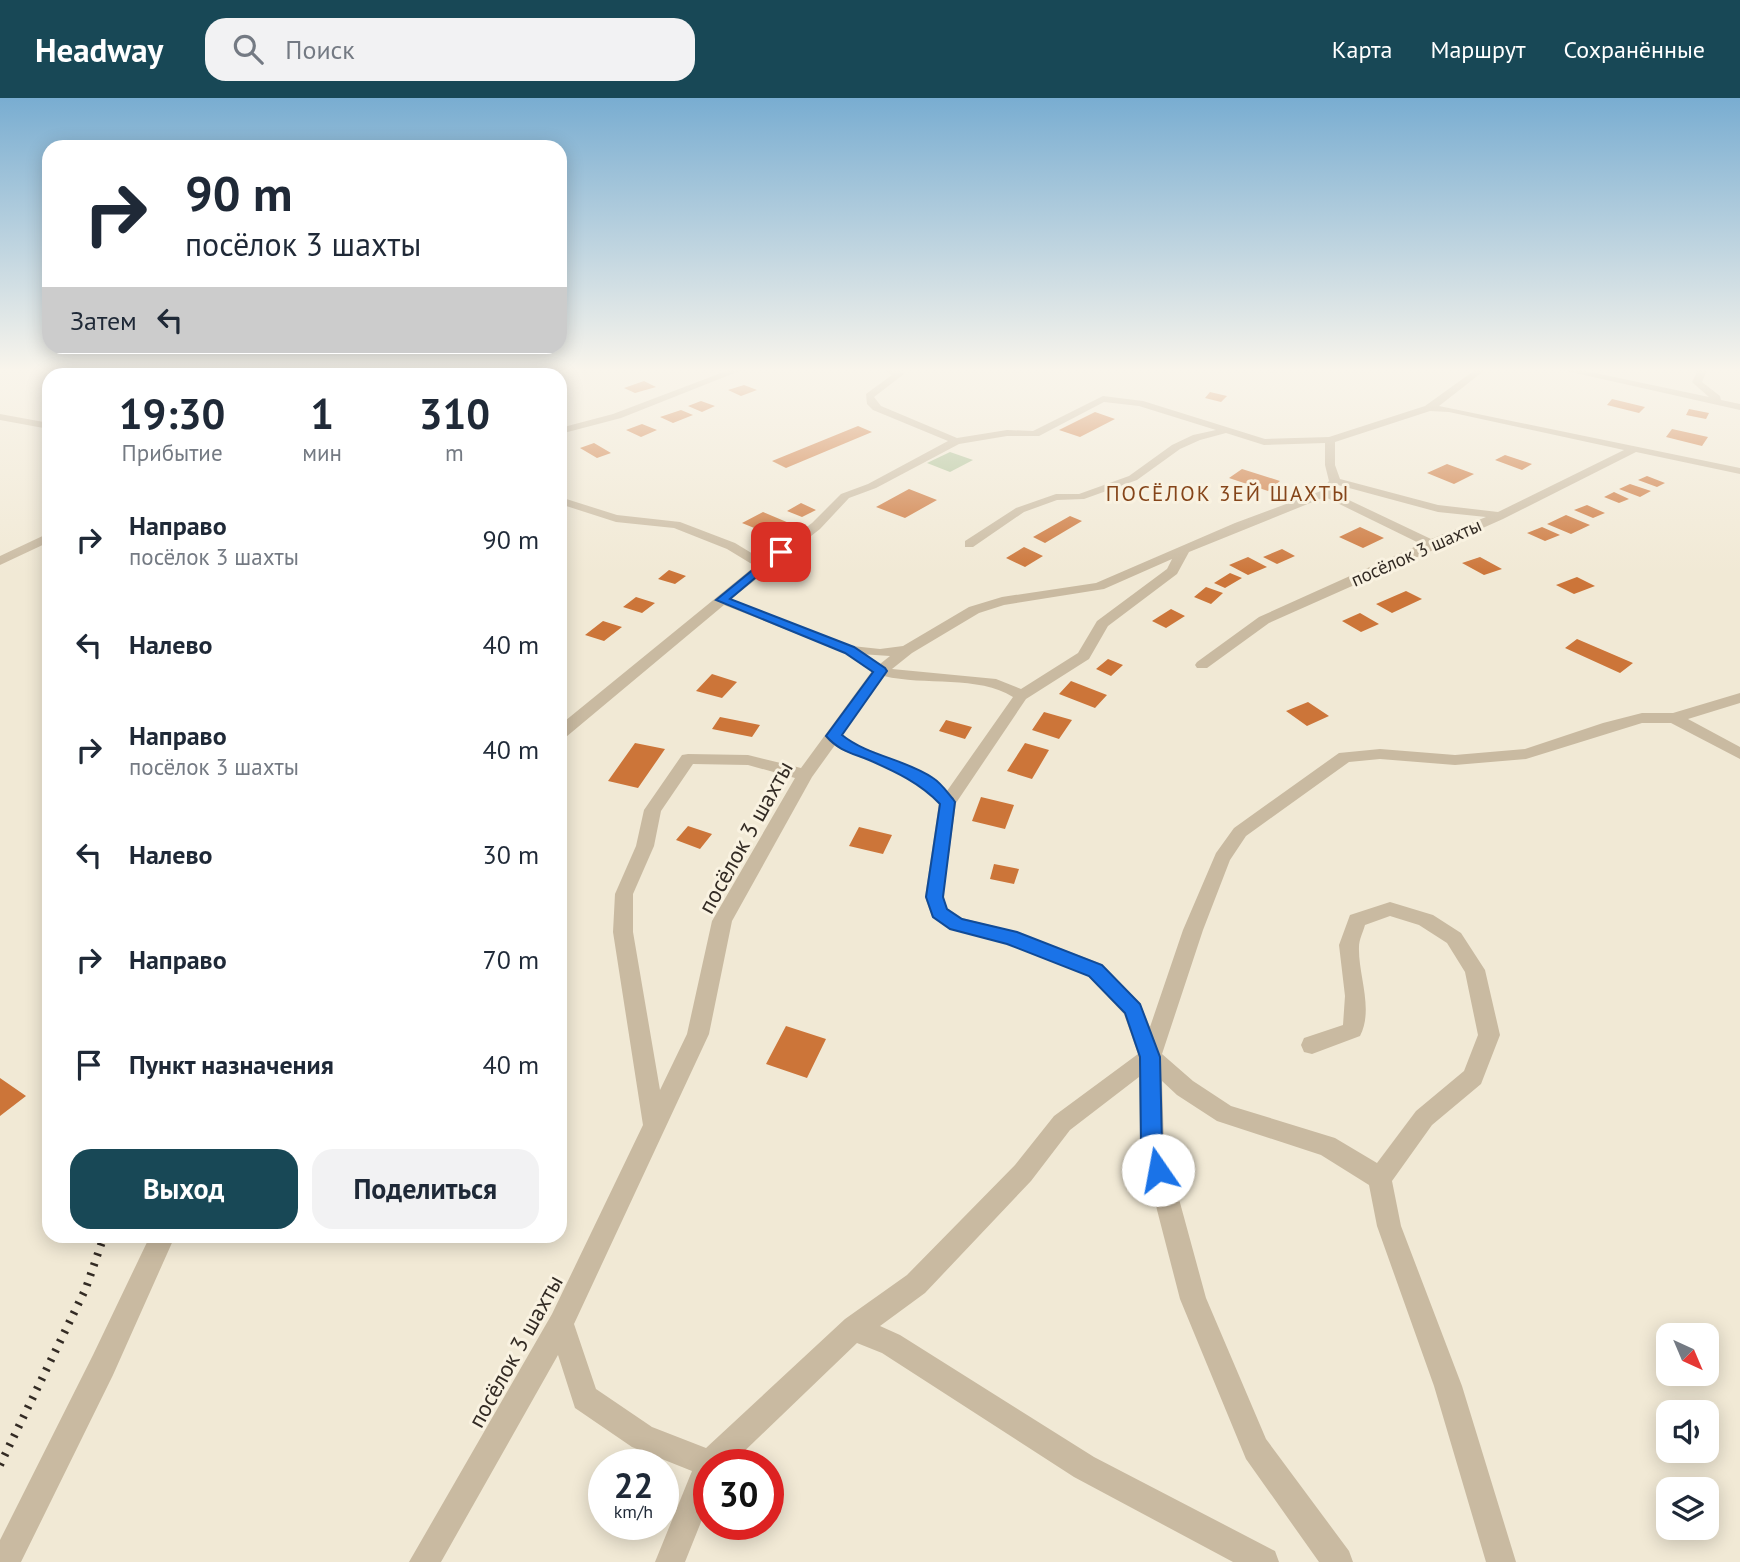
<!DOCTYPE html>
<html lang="ru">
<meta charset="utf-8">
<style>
:root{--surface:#fff;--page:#f2f2f3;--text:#1f2937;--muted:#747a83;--accent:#184856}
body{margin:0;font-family:"PT Sans",sans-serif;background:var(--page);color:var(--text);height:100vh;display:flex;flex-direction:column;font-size:26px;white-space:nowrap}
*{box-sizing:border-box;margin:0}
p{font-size:23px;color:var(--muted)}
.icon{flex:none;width:38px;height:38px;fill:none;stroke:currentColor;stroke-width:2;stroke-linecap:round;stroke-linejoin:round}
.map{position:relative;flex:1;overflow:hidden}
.panel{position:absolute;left:42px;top:270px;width:525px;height:875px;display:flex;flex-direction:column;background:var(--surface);border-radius:21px;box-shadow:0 4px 18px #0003}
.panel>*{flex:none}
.top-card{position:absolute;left:42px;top:42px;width:525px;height:214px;border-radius:21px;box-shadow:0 4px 18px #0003;background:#fff;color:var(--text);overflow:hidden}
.needle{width:46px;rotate:136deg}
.buttons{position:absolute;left:1656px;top:1225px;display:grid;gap:14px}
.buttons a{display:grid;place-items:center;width:63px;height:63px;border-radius:14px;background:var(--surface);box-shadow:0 4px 18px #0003;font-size:35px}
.speed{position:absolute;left:588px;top:1351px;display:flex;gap:14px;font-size:35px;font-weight:700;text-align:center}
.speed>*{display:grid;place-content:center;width:91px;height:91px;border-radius:50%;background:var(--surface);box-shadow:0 4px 18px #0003;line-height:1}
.speed small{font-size:18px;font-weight:400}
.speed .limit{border:10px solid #d22;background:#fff;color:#111}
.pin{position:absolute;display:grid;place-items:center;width:60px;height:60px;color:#fff;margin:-30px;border-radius:14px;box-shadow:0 4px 10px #0006}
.me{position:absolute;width:77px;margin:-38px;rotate:348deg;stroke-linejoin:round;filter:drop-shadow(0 0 5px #0008)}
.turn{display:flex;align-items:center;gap:24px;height:147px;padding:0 28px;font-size:32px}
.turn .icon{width:91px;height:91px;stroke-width:2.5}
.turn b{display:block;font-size:49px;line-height:60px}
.then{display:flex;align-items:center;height:66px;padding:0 28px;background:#0003;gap:14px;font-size:26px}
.eta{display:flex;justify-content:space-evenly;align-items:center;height:119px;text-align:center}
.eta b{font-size:42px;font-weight:800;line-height:49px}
.button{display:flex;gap:14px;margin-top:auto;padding:14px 28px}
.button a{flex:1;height:80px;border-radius:21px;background:var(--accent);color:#fff;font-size:28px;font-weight:800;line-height:80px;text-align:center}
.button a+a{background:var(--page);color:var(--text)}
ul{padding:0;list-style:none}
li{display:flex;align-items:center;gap:21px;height:105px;padding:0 28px}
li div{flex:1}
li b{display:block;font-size:26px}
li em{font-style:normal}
header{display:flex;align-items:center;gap:42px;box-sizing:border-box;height:98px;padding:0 35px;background:var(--accent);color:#fff}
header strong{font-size:33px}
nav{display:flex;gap:38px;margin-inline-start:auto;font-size:24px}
.search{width:490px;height:63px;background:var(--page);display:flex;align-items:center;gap:18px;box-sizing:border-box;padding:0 24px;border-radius:21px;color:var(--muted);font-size:26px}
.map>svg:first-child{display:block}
.green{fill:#abc095}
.building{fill:#cc7539}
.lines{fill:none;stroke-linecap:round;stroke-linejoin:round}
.minor{fill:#c9baa1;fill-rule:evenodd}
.rail-far1{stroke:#332b24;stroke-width:3.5;stroke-dasharray:1 3.5;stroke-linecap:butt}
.rail{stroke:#332b24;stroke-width:8;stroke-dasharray:2.5 8;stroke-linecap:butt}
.route{fill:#1a73e8;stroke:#114b97;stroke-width:2}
.labels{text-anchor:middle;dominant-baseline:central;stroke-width:6;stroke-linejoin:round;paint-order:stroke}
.far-street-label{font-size:19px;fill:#332b24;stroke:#f9f2e1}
.far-neighbourhood-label{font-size:21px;letter-spacing:2px;fill:#85451a;stroke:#f9f2e1}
.street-label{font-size:23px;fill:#332b24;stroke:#f9f2e1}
</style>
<header>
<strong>Headway</strong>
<div class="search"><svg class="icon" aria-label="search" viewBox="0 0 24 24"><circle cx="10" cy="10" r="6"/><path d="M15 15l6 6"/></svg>Поиск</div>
<nav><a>Карта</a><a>Маршрут</a><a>Сохранённые</a></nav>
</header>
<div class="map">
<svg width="1740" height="1464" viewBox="0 0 1740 1464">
<rect width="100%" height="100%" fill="#f1e9d5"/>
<path class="green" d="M950 354 973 362 950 374 927 365Z"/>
<path class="building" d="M644 283 656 289 635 295 624 290Z
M744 287 757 292 741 298 728 292Z
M1210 294 1227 298 1221 304 1205 300Z
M1612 301 1645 309 1639 315 1607 307Z
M701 303 715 308 702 314 688 308Z
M1689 311 1709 315 1706 321 1686 317Z
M681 312 693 317 673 325 660 319Z
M1095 314 1115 321 1080 339 1059 332Z
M642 326 657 332 641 339 626 332Z
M858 328 872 334 786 370 772 363Z
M1672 331 1708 339 1702 348 1666 339Z
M594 345 611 355 597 360 580 350Z
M1505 357 1532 366 1522 372 1495 362Z
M1447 366 1474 376 1454 386 1427 375Z
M1242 371 1280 383 1268 393 1229 380Z
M1647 378 1665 385 1657 389 1638 382Z
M1630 386 1651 393 1640 399 1619 391Z
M909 391 937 402 905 420 876 409Z
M1614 394 1629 401 1619 405 1604 399Z
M801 405 816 412 802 419 787 413Z
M1587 407 1605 415 1593 420 1574 412Z
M763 414 789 425 769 436 742 425Z
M1566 417 1590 427 1571 436 1547 426Z
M1070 418 1082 423 1045 445 1033 439Z
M1360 429 1384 440 1363 450 1339 439Z
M1542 429 1560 437 1545 443 1527 435Z
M1024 449 1043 458 1025 469 1006 460Z
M1282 451 1295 458 1277 466 1263 459Z
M1248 459 1267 469 1248 477 1229 467Z
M1480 459 1502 471 1484 477 1462 465Z
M669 472 686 478 675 486 658 481Z
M1230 475 1242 480 1225 490 1214 485Z
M1577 479 1595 488 1574 496 1556 487Z
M1206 489 1223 495 1211 506 1194 499Z
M1406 493 1422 501 1392 515 1376 506Z
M636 499 655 505 642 515 623 509Z
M1171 511 1185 518 1166 530 1152 523Z
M1360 515 1379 526 1361 534 1342 523Z
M603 523 622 529 604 543 585 537Z
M1577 541 1633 565 1620 575 1565 550Z
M1108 561 1123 567 1111 578 1096 571Z
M712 576 737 584 722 600 696 593Z
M1071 583 1107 597 1095 610 1059 596Z
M1308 604 1329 618 1307 628 1286 613Z
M1044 614 1072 622 1059 641 1032 632Z
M720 619 760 627 752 639 712 631Z
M946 622 972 629 965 641 939 633Z
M635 645 665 651 638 690 608 683Z
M1025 645 1049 652 1032 681 1007 673Z
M981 699 1014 707 1005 731 972 723Z
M688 728 712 736 700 751 676 742Z
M859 729 892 737 883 756 849 748Z
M994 766 1019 771 1014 786 990 781Z
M786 928 826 941 807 980 766 966Z
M0 980 26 998 0 1018Z"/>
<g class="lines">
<path class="minor" d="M243 272H253L250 276H241Z
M380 272H391L386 276H377Z
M729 272H742L621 320 560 336V330L613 316Z
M885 272H898L904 276 874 299 881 308 957 340 1007 332 1033 333 1103 298 1143 303 1265 341 1329 339 1425 308 1475 272H1485L1439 308 1740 370V376L1636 354 1503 421 1269 525 1207 570H1197L1195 567 1197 564 1259 519 1421 446 1325 399 1189 454 1177 476 1108 528 1089 561 1026 601 956 705 943 799 947 810 962 820 1017 834 1102 866 1140 905 1150 929 1183 832 1216 755 1234 730 1339 655 1380 651 1455 657 1525 651 1603 625 1642 615H1673L1740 595V605L1688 621 1740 649V661L1671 625H1642L1526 661 1455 667 1380 661 1349 664 1246 738 1230 762 1203 832 1162 956 1193 983 1231 1008 1335 1040 1377 1065 1416 1013 1464 973 1478 937 1465 874 1447 845 1419 827 1390 818 1365 827C1363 834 1359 842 1359 849 1358 877 1374 911 1360 938L1312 956 1304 954 1301 947 1304 940 1343 927 1345 898 1339 847 1350 817 1390 804 1433 817 1461 835 1485 872 1500 937 1481 986 1432 1027 1392 1083 1401 1128 1462 1288 1516 1464H1486L1434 1288 1377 1128 1369 1087 1321 1057 1217 1023 1177 997 1162 983 1164 1046 1206 1200 1266 1341 1349 1453 1353 1464H1319L1246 1361 1180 1201 1140 1046 1139 979 1070 1032 1031 1083 925 1195 880 1228 900 1237 1094 1359 1275 1453 1279 1464H1233L1074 1379 882 1255 857 1245 730 1367H709V1404L685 1464H655L692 1373 632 1349 575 1310 558 1257 441 1464H409L552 1216 643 1027 613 834 615 796 636 748 644 712 682 657 688 656 748 657 801 670 872 573 868 569 870 566H880L890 558 845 555 724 507 566 639 560 640V627L755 468 727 451 674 430 616 424 560 406V399L617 417 680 424 735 445 763 462 812 425 841 396 868 386 948 343 873 312 867 306 866 296 892 277ZM1104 304 1139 308 1216 332 1193 337 1172 347 1129 378 1079 396H1056L1016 410 965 443V449H973L1024 414 1057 402 1084 401 1137 382 1180 351 1200 342 1226 335 1264 347 1325 345V367L1329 383 1321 393 1235 425 1096 485 1002 499 969 509 903 548 880 551 852 548 731 501 820 431 849 400 876 390 959 346 1007 338H1039ZM1430 313 1449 314 1624 352 1498 414 1438 407 1340 381 1335 367V344ZM1338 387 1438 414 1486 419 1431 441 1332 394ZM1172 461 1167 471 1097 523 1078 555 1021 591 996 581 892 571 912 555 979 515 1004 507 1104 491ZM884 578C924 588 979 577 1013 599L947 693C917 663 874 661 842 637ZM835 647C844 655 853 656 864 660 892 671 919 685 939 705L925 799 932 819 950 831 1007 846 1088 878 1124 916 1138 956 1054 1018 1015 1067 907 1177 845 1221 706 1350 652 1329 596 1291 574 1226 709 936 732 823 812 679ZM693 666 748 667 795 680 712 823 687 936 660 992 633 834V796L654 748 661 713Z
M1562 272H1581L1709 299 1692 284 1698 272H1707L1702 284 1720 298 1721 302 1740 306V312Z
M0 316 49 325V331L0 322Z
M49 435V444L0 467V458Z
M150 1138H175L113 1277 21 1464H0V1442L93 1257Z"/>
<path class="rail-far1" d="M304 276 307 272"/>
<path class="rail" d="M0 1367 86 1190 104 1138"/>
</g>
<linearGradient id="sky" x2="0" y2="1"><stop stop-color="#79add1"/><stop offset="0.57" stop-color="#f9f5ec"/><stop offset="1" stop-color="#f9f5ec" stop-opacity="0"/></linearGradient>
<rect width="1740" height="477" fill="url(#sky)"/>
<path class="route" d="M777 452 786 454 730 501 854 549 885 570 887 573 842 637C868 658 905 661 933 680 941 685 947 694 953 701L955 704 943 799 947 811 962 821 1017 834 1102 867 1140 906 1160 959 1162 1046 1169 1072 1166 1079 1158 1082 1151 1079 1141 1046 1140 959 1125 915 1089 878 1007 846 950 831 933 819 926 799 940 706C920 685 896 674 869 662 852 655 839 653 826 638L873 574 845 555 716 502Z"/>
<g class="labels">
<g class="far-street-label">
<text transform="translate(1416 454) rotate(-24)">посёлок 3 шахты</text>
</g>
<g class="far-neighbourhood-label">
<text x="1228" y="395">ПОСЁЛОК 3ЕЙ ШАХТЫ</text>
</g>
<g class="street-label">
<text transform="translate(745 739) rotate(-61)">посёлок 3 шахты</text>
<text transform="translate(515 1253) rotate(-61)">посёлок 3 шахты</text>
</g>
</g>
</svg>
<div class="buttons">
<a><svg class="needle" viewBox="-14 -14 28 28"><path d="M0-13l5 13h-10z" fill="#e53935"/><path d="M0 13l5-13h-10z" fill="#747a83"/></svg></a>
<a><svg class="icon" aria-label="sound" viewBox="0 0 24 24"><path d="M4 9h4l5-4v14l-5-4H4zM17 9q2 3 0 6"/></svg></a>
<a><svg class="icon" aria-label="layers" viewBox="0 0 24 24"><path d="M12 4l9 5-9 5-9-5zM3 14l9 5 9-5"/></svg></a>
</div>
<div class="speed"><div>22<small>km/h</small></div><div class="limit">30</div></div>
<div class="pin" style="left:781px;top:454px;background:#d93025"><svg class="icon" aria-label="arrive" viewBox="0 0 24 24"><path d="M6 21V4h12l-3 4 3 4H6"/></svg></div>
<svg class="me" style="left:1158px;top:1072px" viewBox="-20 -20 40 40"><circle r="19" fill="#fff"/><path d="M0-13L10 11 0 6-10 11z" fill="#1a73e8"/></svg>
<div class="top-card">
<div class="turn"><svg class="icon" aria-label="right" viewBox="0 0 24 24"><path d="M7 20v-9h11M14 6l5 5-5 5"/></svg><div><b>90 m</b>посёлок 3 шахты</div></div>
<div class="then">Затем<svg class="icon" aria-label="left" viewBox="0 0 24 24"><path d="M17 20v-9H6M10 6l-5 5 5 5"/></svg></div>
</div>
<section class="panel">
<div class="eta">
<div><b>19:30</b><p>Прибытие</p></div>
<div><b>1</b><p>мин</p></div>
<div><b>310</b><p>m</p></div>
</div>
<ul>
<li><svg class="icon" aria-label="right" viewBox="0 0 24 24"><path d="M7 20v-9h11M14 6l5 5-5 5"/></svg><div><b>Направо</b><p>посёлок 3 шахты</p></div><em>90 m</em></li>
<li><svg class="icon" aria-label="left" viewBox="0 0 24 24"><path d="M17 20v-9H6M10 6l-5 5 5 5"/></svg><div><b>Налево</b></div><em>40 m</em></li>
<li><svg class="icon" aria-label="right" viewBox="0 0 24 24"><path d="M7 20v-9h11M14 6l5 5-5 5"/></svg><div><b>Направо</b><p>посёлок 3 шахты</p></div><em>40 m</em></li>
<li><svg class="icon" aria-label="left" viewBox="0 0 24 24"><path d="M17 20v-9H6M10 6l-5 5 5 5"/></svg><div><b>Налево</b></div><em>30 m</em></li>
<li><svg class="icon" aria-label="right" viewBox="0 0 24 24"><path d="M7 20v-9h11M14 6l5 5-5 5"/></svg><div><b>Направо</b></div><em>70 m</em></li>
<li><svg class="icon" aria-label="arrive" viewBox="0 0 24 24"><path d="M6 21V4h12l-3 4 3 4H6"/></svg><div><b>Пункт назначения</b></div><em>40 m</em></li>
</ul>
<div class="button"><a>Выход</a><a>Поделиться</a></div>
</section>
</div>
